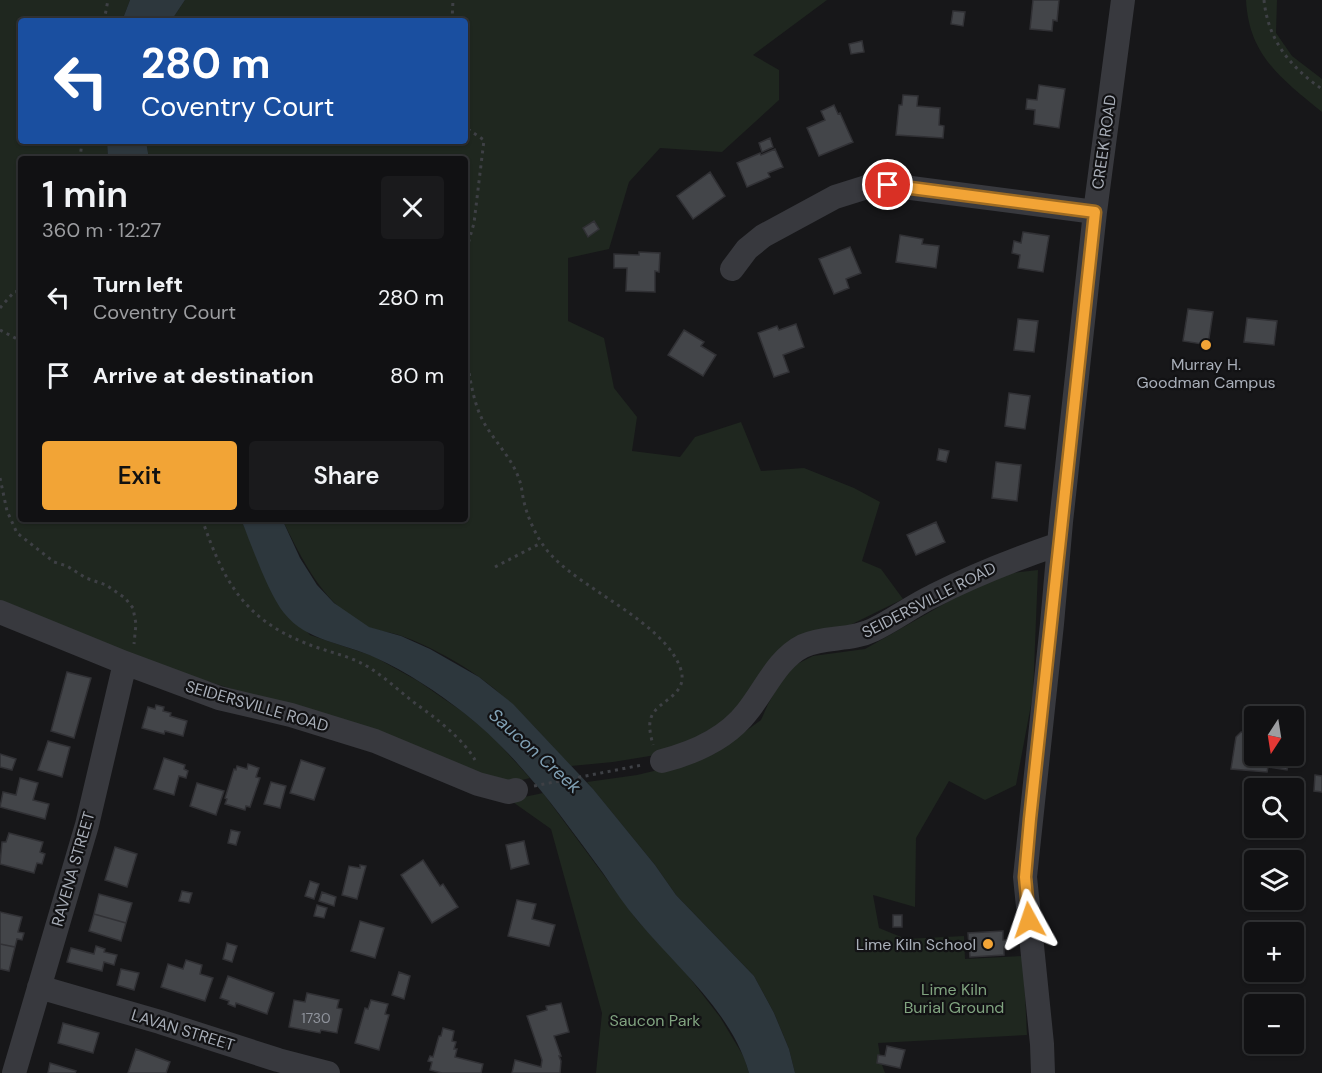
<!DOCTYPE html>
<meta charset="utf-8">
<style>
:root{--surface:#111113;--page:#1a1a1c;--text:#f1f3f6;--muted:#9c9da0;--line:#303133;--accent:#f2a436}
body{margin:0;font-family:"DM Sans",sans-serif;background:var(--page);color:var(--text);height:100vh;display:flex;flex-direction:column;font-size:22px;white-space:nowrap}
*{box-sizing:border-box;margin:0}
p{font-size:20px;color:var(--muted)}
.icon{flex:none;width:33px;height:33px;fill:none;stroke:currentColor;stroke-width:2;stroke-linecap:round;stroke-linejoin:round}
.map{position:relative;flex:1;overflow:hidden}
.sheet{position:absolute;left:18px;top:156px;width:450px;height:366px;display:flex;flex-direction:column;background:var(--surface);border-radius:6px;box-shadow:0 2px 4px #0004,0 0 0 2px var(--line)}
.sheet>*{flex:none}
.top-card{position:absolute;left:18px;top:18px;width:450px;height:126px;border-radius:6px;box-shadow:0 2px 4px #0004,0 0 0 2px var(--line);background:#1a4fa0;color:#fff;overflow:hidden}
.needle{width:39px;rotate:192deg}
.controls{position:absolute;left:1244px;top:706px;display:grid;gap:12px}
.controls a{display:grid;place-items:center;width:60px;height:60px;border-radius:6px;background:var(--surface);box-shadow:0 2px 4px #0004,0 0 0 2px var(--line);font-size:30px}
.pin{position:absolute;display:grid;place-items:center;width:51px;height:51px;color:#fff;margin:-26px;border:3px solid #fff;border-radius:50%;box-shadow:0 2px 6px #0007}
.me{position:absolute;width:66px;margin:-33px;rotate:355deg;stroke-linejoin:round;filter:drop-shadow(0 0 4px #0008)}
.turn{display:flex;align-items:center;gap:21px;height:126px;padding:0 24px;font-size:27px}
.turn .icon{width:78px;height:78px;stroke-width:2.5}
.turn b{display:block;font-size:42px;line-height:51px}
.round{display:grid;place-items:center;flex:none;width:63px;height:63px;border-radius:6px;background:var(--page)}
.head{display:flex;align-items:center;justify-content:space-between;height:102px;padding:0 24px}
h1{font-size:36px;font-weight:600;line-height:45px}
.action{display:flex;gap:12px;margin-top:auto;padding:12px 24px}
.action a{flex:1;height:69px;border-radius:6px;background:var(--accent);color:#111;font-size:24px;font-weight:600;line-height:69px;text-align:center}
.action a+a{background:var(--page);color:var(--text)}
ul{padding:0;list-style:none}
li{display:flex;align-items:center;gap:18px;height:78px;padding:0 24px}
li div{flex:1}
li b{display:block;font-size:22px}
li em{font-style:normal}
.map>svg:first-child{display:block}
.green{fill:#1f271f}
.water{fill:#2d373d}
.building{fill:#434549;stroke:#313135;stroke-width:1.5}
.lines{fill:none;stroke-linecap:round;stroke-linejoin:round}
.path{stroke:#3e4045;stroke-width:3;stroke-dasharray:3 4.5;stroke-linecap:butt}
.minor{stroke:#38393e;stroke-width:24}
.route-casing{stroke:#9d6b23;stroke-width:15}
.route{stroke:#f2a436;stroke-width:10}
.poi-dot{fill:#f2a436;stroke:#121214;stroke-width:2}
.labels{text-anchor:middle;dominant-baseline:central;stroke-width:4.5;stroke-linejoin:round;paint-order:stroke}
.number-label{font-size:14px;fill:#90949d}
.street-label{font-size:16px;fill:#a9afb9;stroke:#121214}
.poi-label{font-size:16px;fill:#a9afb9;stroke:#121214}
.park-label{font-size:16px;fill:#81a480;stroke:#121214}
.water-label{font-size:18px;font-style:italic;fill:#80a0b4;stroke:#121214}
</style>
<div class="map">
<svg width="1322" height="1073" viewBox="0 0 1322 1073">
<rect width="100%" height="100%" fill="#171719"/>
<path class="green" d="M0 0H130L122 21H21V141H107L108 159H21V519H241L272 592 310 635 373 656 418 681 463 712 492 736 530 778 514 782H495L376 733 144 662 0 603Z
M185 0H827L753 55 779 70V100L722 152 660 148 629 182 609 249 568 258V321L604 338 614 388 637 417 632 451 680 457 695 437 741 422 761 471 804 468 854 488 880 502 862 561 881 569 903 599 834 633 734 716 668 753 613 762 571 766C541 735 514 702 479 677 459 662 423 643 399 635 389 632 378 631 368 627 323 605 303 561 282 519H465V159H149L146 141H465V21H171Z
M1246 0H1277L1276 33 1292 56 1322 79V112C1282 79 1249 56 1246 0Z
M1038 570 1033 694 1016 785 985 800 949 781 916 838 915 907 873 895 879 928 906 939 964 936 965 959 1023 956 1027 1035 878 1043 881 1062 885 1073H795L789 1049 774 1013 754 976 676 895 655 865 587 782 637 775 679 765 714 754 761 720 768 704 789 668 813 656 865 649 995 575Z
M543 793 637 920 682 968 720 1017 744 1057 749 1073H596L602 1013 551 829 510 800Z"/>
<path class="water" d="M130 0H185L171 21H122Z
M107 141H146L149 159H108Z
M241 519H282L300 558 317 585 334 603 369 627 401 636 430 649 479 677 513 704 593 789 655 865 676 895 754 976 774 1013 789 1049 795 1073H749C732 1012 677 968 638 921 625 906 614 889 603 873 561 816 520 757 464 713 437 692 407 672 376 658 345 643 307 642 284 613 268 593 251 544 241 519Z"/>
<path class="building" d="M1033 0H1059L1057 21 1053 20 1052 31 1030 29Z
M953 11 965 12 963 26 951 24Z
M862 41 864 52 851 54 849 44Z
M1039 85 1065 89 1059 128 1034 124 1035 110 1026 109 1027 99 1037 100Z
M903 95 918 96 917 106 940 108 939 125 944 126 943 138 896 135 899 105H902Z
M834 105 838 114 840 113 853 142 819 156 807 128 825 120 821 111Z
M770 138 773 147 762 152 759 143Z
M775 149 783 167 768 173 770 177 747 187 737 163 760 153 761 155Z
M710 172 725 196 693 219 677 196Z
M594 221 599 229 588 237 583 228Z
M1023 232 1049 236 1043 272 1018 268 1020 255 1012 253 1014 241 1021 243Z
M900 235 923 239 922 244 939 246 936 268 896 262Z
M850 247 861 273 846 279 849 288 834 294 819 259Z
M639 252 660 253 659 272 655 271V292L626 291 627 268H614V254L639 255Z
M1188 309 1213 312 1208 345 1183 341Z
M1247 318 1277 321 1274 345 1244 342Z
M1018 319 1038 321 1034 352 1014 350Z
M796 324 804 347 783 355 789 372 774 377 758 333 777 326 779 330Z
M684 330 704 342 701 346 716 355 703 376 668 355Z
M1009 393 1030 396 1025 429 1005 426Z
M939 449 949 451 946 462 937 460Z
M996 462 1021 465 1017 501 992 498Z
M936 522 945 542 916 555 907 535Z
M67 672 91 678 74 738 51 731Z
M156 705 164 707 163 711 171 713 170 716 187 721 183 736 165 731 164 734 142 728 148 707 155 709Z
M1241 732 1254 734V756H1290L1287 770 1268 767 1267 772 1231 769 1236 737Z
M48 741 70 747 62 777 38 770Z
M0 754 16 759 12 770 0 767Z
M164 758 185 765 184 769 188 771 186 778 179 776 174 795 154 789Z
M301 760 325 768 314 800 290 793Z
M248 764 259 768 256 777 260 778 250 807 246 806 245 810 225 804 227 799 225 798 234 769 236 770 237 766 247 769Z
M1315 775 1322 776V792L1314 791Z
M20 778 38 783 33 800 49 804 45 819 0 807 3 792 16 795Z
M271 782 286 786 280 808 264 804Z
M197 783 224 791 216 815 190 806Z
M231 830 240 832 236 845 228 843Z
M9 833 43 842 40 852 45 854 42 864 37 863 34 873 0 864 2 842H6Z
M524 841 529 864 511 869 506 845Z
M115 847 137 854 127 887 105 880Z
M423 860 440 886 443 884 458 907 432 923 401 875Z
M360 865 366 866 357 899 342 895 349 866 360 868Z
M310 881 319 884 314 899 305 896Z
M182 891 192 893 189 903 179 901Z
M322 892 336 897 334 906 319 901Z
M99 894 132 903 126 923 94 914Z
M517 900 536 904 532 919 555 925 549 946 508 936Z
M317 905 327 908 324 918 314 916Z
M0 912 22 917 18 932 24 933 22 940 17 939 15 947 0 944Z
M94 914 126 923 121 941 89 931Z
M893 915H902V927H893Z
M360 921 384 928 375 958 351 951Z
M1003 931V940H1007V947H1004V955L970 957 968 933Z
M227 943 237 946 232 962 223 959Z
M0 944 15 947 9 971 0 969Z
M96 946 105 949 104 952 117 955 114 965 104 962 102 971 67 962 71 948 94 954Z
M186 960 202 965 200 974 213 978 205 1001 161 987 168 964 183 969Z
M121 969 139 973 134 990 117 985Z
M399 972 410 976 404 999 392 995Z
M228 976 274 993 267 1014 236 1003 235 1007 228 1004 229 1001 220 998Z
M307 993 339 1000 337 1008 342 1009 337 1033 321 1030 320 1033 289 1027 294 1000 305 1002Z
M371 1000 388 1004 385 1014 389 1015 379 1050 355 1043 365 1008 368 1009Z
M561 1003 569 1032 554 1036 561 1056H559L561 1061 560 1073H512L515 1060 541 1067 542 1060 527 1016 547 1010 546 1006Z
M63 1023 99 1033 93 1053 58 1043Z
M443 1028 454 1031 452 1041 456 1042 454 1049H457L455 1057 483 1064 481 1073H442L430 1070 432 1062 428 1061 430 1056 433 1057 439 1036H441Z
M887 1046 905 1050 900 1068 877 1063 878 1055 885 1056Z
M136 1049 170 1062 166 1073H128Z
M50 1063 76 1071 75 1073H48Z"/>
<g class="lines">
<path class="path" d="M1264 0C1268 40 1290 67 1322 89
M104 21 108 0
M452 21 453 0
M465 122 469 130 484 140 474 223 468 244 465 262
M80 159 82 141
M0 308 14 292 21 291
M0 330 21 341
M465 351C470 375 472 400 483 421 494 441 512 458 519 479 522 486 522 494 524 502 529 522 539 543 553 557 586 591 663 623 680 667 691 696 656 700 651 718 648 726 651 737 653 745
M0 478 7 511 17 533 54 562 67 566 86 578 106 585 125 598 133 608 136 624 134 644
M202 519C223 580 243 618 305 643 324 651 347 655 365 665 384 676 399 691 416 704 435 717 464 740 475 760
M495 567 541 543
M534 786 642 765"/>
<path class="minor" d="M732 269 747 249 763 236 835 197 870 186 888 185 1095 212
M0 612 125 663 219 698 291 715 375 741 478 784 508 792 516 790
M662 761C693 753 727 738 747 712 765 690 777 659 803 646 825 636 851 641 873 630 894 620 912 606 933 596 974 575 1015 559 1059 544
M39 987 160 1022 278 1060 328 1073
M14 1073 87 825 125 663
M1043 1073 1042 1044 1025 877 1052 624 1061 522 1095 212 1123 0"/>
</g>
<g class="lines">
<defs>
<path id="route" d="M888 185 1095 212 1030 819 1025 877 1029 920"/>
</defs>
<use href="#route" class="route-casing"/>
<use href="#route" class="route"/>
</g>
<g class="poi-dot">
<circle cx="1206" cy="345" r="6"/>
<circle cx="988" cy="944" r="6"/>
</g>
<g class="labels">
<g class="number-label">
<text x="316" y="1018">1730</text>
</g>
<g class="street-label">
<text transform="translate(1104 142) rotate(-82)">CREEK ROAD</text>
<text transform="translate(929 600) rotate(-27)">SEIDERSVILLE ROAD</text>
<text transform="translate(257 706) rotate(16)">SEIDERSVILLE ROAD</text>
<text transform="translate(73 869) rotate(-74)">RAVENA STREET</text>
<text transform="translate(183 1030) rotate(17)">LAVAN STREET</text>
</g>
<g class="poi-label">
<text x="1206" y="364">Murray H.<tspan x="1206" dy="18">Goodman Campus</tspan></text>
<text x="976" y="944" text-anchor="end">Lime Kiln School</text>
</g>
<g class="park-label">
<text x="954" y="989">Lime Kiln<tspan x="954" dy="18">Burial Ground</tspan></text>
<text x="655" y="1020">Saucon Park</text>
</g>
<g class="water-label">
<text transform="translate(535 751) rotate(42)">Saucon Creek</text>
</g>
</g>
</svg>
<div class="controls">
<a><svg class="needle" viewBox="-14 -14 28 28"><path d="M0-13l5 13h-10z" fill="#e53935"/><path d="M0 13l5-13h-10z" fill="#9c9da0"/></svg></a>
<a><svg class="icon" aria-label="search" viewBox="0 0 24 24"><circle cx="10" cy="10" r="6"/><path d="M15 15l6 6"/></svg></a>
<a><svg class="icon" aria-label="layers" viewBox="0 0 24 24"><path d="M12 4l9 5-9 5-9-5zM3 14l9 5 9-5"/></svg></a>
<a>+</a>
<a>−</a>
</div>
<div class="pin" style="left:888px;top:185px;background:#d93025"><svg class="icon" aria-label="arrive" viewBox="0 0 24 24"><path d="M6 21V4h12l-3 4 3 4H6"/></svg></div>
<svg class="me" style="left:1029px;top:920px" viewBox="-20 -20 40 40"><path d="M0-17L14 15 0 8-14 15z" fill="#f2a436" stroke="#fff" stroke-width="4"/></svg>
<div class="top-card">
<div class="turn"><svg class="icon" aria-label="left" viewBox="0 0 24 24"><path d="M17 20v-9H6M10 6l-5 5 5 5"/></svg><div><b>280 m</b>Coventry Court</div></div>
</div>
<section class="sheet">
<div class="head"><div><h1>1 min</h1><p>360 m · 12:27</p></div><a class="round"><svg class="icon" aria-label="close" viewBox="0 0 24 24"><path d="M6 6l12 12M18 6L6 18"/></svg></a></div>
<ul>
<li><svg class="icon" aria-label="left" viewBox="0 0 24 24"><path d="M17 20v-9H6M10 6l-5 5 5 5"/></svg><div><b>Turn left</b><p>Coventry Court</p></div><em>280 m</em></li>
<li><svg class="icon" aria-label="arrive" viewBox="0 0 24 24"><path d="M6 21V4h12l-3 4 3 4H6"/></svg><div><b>Arrive at destination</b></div><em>80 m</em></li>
</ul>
<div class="action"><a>Exit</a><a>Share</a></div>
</section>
</div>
